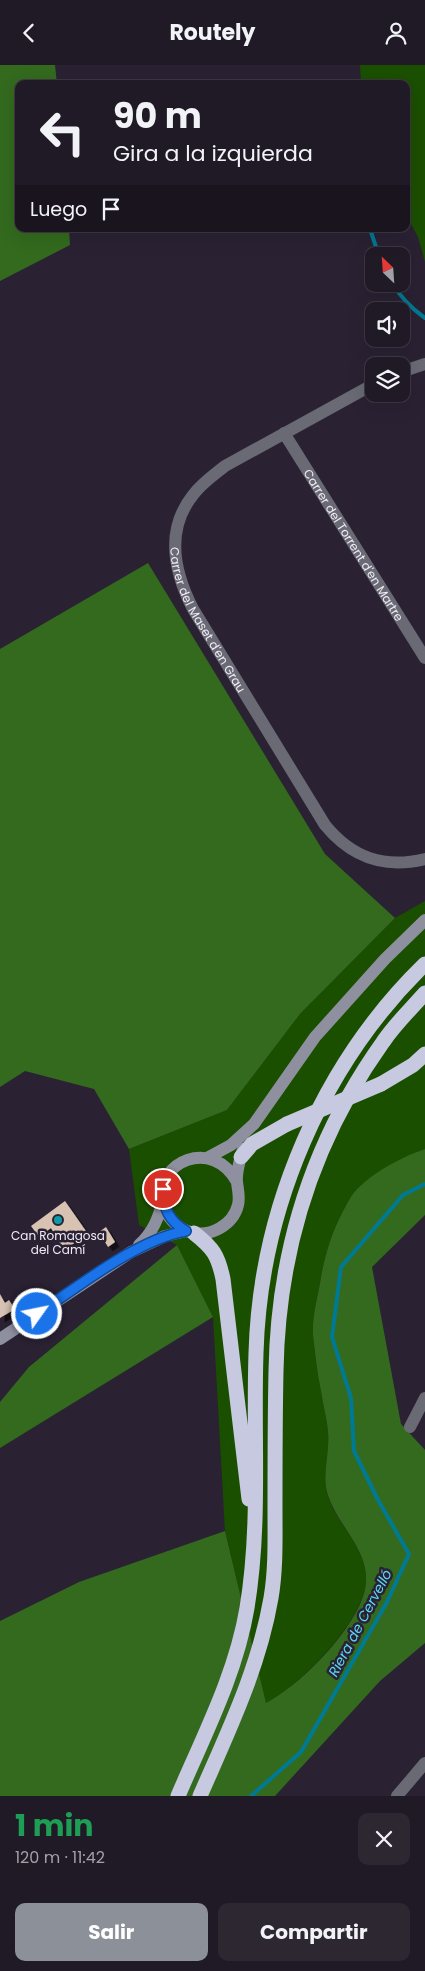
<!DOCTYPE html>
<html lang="es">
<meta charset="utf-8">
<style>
:root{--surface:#201a26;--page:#2d2732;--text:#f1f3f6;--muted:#a2a1a7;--line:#3d3843;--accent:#8c9099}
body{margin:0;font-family:Poppins,sans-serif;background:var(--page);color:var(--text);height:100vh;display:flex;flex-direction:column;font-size:19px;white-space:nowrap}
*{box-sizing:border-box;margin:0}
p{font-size:16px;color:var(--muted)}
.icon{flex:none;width:28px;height:28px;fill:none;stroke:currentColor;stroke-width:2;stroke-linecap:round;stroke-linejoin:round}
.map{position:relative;height:1731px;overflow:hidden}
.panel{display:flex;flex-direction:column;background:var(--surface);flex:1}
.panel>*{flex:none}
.guide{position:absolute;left:15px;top:15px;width:395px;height:152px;border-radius:10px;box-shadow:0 5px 20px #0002,0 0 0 1px var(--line);background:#201a26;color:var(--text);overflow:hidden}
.needle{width:32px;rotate:335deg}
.tools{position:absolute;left:365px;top:182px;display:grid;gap:10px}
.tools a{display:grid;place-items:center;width:45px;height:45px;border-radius:10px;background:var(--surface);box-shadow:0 5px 20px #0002,0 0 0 1px var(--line);font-size:25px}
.pin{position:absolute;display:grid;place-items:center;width:42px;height:42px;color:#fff;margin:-21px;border:2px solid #fff;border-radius:50%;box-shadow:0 1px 5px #0007}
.me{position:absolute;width:55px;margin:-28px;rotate:57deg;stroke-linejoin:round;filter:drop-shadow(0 0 4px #0008)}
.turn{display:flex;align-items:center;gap:18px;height:105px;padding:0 15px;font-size:22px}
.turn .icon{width:65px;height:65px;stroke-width:2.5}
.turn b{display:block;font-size:35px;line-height:42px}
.then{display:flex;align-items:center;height:48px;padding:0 15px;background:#0003;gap:10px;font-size:19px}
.round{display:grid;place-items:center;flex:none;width:52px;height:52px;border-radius:10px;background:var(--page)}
.head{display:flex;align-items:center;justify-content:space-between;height:85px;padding:0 15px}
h1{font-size:30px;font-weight:700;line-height:38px;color:#1e9e55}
.button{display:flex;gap:10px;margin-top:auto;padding:10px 15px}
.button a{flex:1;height:58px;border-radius:10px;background:var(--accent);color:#fff;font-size:20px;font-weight:700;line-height:58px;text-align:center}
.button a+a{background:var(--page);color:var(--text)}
header{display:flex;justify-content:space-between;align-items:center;height:65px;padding:0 15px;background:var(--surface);font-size:22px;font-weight:700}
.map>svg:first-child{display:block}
.green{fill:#1b4f00}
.forest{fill:#336a1e}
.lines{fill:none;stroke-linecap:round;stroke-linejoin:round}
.stream{stroke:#007a94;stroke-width:4}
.building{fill:#d8c3b3;filter:url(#shadow)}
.street{stroke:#696a73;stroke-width:12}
.secondary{stroke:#8f909f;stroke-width:12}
.highway{stroke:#c6c9e0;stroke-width:15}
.highway-bridge{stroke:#c6c9e0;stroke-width:15}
.route-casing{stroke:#114b97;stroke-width:12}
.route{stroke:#1a73e8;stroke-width:9}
.culture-dot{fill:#0f9aa8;stroke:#2a2233;stroke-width:2}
.labels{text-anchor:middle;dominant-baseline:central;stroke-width:5;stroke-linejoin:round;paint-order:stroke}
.street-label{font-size:12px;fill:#f1ebf7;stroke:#2a2233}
.poi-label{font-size:12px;fill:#f1ebf7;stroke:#2a2233}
.water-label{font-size:14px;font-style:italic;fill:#58d7fb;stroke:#2a2233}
</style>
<header><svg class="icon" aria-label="back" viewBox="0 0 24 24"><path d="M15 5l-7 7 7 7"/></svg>Routely<svg class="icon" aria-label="person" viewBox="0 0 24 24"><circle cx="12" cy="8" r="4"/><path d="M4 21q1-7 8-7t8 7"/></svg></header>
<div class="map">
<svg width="425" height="1731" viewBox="0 0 425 1731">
<defs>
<filter id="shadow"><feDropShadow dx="4.5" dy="4.5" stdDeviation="0" flood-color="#0009"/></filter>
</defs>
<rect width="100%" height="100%" fill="#2a2233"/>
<path class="green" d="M360 0H425V197L418 172 410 157 406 134V19H361Z
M425 836V1084C416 1087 409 1091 401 1095 386 1103 369 1112 357 1124 351 1130 347 1139 343 1146 331 1169 324 1192 320 1218 317 1235 312 1252 313 1270 315 1289 317 1308 321 1326 323 1340 327 1354 328 1367 330 1387 322 1408 327 1428 335 1459 368 1483 366 1516 364 1556 300 1620 266 1639L225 1466 213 1252 177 1180 139 1160 129 1084 227 1045 300 949 395 853Z"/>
<path class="forest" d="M0 0H55L57 19H19V164H69L70 180 0 216Z
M148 498 325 789 395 853 300 949 227 1045 129 1084 94 1024 25 1006 0 1022V584Z
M425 1084V1150L372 1202 401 1359 425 1385V1578L380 1616 275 1731H0V1556L79 1517 225 1466 266 1638C300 1621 365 1556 366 1516 368 1483 335 1458 327 1427 322 1408 330 1387 328 1367 327 1354 323 1340 321 1326 317 1308 315 1288 313 1270 312 1252 317 1235 320 1218 324 1192 331 1169 343 1146 347 1139 351 1130 357 1124 375 1106 402 1092 425 1084Z
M177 1180 213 1252 0 1383V1337L29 1302Z"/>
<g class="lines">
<path class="stream" d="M370 164 379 191
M393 219C401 233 411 243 425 253
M251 1731 301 1687 387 1537 409 1489 378 1435 354 1386 351 1333 332 1272 341 1202 403 1130 425 1119"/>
</g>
<path class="building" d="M65 1136 88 1169 64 1185 51 1163 39 1172 31 1161Z
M106 1162 115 1177 108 1182 99 1167Z
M0 1229 5 1238 9 1235 15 1244 0 1253Z"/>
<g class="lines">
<g class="street">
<path d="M401 307 425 299"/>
<path id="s1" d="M374 319 225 401C214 410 202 418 193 430 165 465 174 507 193 544L325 760C352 793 384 804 425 794"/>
<path id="s2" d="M284 368 425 593"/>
<path d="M410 1362 425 1333"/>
<path d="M397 1731 425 1698"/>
</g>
<path class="secondary" d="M207 1093 231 1080 254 1059 315 972 385 894 425 855
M237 1117C213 1072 154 1096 163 1138 166 1152 177 1163 190 1167 210 1173 233 1160 238 1140 240 1132 238 1126 237 1117 236 1106 240 1095 243 1084
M139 1180C153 1167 158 1154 163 1136
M0 1274 131 1187 165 1171 186 1166"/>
<path class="highway" d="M381 1019 413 1000 425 989
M241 1092 252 1079 287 1059
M194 1168C213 1183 218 1190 223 1214L249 1434
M178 1731C204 1670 236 1609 247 1543 261 1458 253 1373 256 1288 260 1144 322 999 425 899
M200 1731C228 1667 259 1603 271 1533 276 1504 275 1473 275 1444 275 1398 275 1352 276 1306 278 1186 313 1075 383 977 395 959 411 944 425 928"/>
<path class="highway-bridge" d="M287 1059 381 1019"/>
</g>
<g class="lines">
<defs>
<path id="route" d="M37 1249C78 1222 138 1174 186 1166 169 1156 163 1143 163 1124"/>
</defs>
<use href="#route" class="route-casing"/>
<use href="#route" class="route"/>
</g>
<circle class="culture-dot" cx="58" cy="1155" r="5"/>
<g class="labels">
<g class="street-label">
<text stroke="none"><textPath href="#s2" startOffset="132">Carrer del Torrent d'en Martre</textPath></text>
<text stroke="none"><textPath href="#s1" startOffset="350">Carrer del Maset d'en Grau</textPath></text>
</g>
<g class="poi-label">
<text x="58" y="1170">Can Romagosa<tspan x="58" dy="14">del Camí</tspan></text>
</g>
<g class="water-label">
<text transform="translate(360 1558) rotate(-62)">Riera de Cervelló</text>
</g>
</g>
</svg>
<div class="tools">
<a><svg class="needle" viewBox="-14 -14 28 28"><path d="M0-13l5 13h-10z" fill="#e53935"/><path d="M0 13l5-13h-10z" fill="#a2a1a7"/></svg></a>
<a><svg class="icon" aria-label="sound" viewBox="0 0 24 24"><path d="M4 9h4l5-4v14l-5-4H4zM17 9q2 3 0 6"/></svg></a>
<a><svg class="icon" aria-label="layers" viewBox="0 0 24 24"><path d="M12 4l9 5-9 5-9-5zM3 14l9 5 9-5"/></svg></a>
</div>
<div class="pin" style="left:163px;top:1124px;background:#d93025"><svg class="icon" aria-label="arrive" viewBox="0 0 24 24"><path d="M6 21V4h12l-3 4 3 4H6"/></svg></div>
<svg class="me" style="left:37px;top:1249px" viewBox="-20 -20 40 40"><circle r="17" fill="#1a73e8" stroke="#fff" stroke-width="3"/><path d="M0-11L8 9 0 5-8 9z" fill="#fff"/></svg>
<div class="guide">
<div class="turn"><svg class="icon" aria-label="left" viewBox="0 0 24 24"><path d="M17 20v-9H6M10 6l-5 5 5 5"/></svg><div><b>90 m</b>Gira a la izquierda</div></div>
<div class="then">Luego<svg class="icon" aria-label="arrive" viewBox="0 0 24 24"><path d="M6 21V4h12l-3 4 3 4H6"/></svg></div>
</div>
</div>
<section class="panel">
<div class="head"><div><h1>1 min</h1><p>120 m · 11:42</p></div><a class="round"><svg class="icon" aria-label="close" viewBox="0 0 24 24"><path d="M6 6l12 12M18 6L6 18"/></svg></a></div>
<div class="button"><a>Salir</a><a>Compartir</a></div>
</section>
